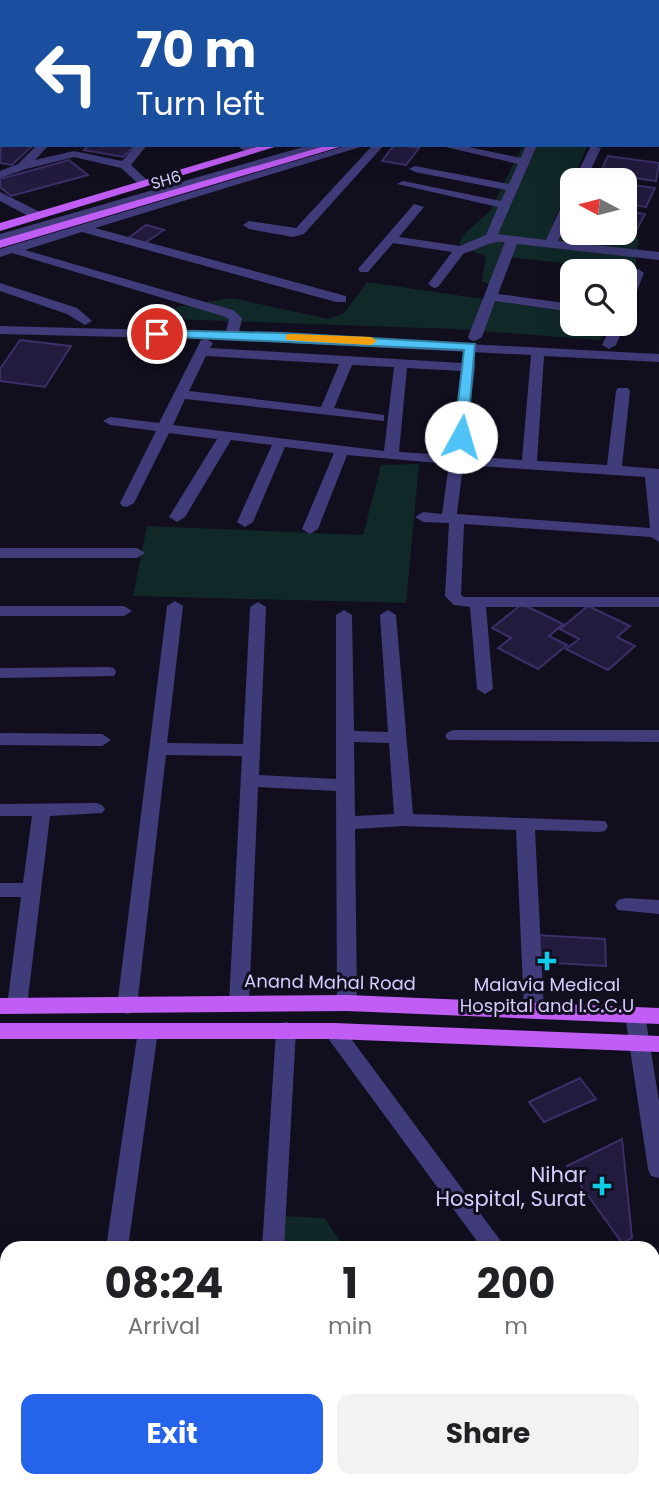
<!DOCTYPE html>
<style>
:root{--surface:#fff;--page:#f2f2f2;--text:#202124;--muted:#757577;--accent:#2563eb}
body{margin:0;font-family:Poppins,sans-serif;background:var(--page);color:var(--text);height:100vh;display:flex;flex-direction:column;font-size:26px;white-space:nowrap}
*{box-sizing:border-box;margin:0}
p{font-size:23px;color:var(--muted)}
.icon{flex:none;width:38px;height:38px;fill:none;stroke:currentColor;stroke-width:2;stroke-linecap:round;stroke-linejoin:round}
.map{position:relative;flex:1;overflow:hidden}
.drawer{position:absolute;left:0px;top:1241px;width:660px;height:247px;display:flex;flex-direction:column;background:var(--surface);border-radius:21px 21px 0 0;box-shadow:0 7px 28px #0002}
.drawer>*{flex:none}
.hud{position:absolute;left:0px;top:0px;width:660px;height:147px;box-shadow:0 7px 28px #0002;background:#1a4fa0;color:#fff;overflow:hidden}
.needle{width:46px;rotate:277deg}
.buttons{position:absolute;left:560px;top:168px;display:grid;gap:14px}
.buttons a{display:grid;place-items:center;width:77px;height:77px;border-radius:14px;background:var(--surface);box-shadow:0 7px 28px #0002;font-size:35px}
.pin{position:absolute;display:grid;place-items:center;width:60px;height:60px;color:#fff;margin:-30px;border:4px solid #fff;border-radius:50%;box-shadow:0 2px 7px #0007}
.me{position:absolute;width:77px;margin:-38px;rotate:6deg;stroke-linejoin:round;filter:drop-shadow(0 0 5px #0008)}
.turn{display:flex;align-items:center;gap:24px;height:147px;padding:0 21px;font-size:32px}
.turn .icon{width:91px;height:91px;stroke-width:2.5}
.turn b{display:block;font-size:49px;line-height:60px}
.eta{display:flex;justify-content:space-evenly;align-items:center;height:119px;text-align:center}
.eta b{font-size:42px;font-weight:700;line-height:49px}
.primary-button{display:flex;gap:14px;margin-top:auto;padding:14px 21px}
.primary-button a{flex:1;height:80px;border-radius:14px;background:var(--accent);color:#fff;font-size:28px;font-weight:700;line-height:80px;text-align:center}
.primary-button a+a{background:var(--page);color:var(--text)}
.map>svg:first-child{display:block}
.green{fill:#112828}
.building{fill:#231b3e;stroke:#3c2f68;stroke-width:2}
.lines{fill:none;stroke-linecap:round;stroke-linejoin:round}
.minor{fill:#403c7a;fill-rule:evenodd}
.major{fill:#c05df4;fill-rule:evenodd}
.route{fill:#4fc3f7;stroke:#337fa1;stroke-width:2}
.slow{fill:#f59e0b}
.poi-dot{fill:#0fcbe7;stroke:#110e1e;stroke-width:2.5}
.labels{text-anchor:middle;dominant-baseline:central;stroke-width:6;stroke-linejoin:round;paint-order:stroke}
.far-street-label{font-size:16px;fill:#d5cefc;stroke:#110e1e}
.street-label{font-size:18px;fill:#d5cefc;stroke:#110e1e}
.poi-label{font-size:18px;fill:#d5cefc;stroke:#110e1e}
.near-poi-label{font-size:21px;fill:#d5cefc;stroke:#110e1e;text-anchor:end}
</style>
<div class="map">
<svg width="659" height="1486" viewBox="0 0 659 1486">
<rect width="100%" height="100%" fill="#110e1e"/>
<path class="green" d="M523 145H588L552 225 572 228V233H601L639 239 635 271 500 256 490 284 482 282 486 256 459 246 462 236 490 211Z
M367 282 572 312V324H608L600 340 453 329 173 319 176 307 232 298 328 319 344 313Z
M419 464 406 603 133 596 147 526 363 535 381 465Z
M279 1216 324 1218 345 1248H277Z
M402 1481H511L515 1486H406Z"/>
<path class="building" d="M2 131V145H33L12 165 0 163Z
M89 145H135L123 157 84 150Z
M394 145H399L419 148 406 165 382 161Z
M608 156 659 163 656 181 600 173Z
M69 160 88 175 11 196 0 187V179Z
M625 184 655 188 646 207 625 204Z
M625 211 645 214 634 235 623 233H625Z
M146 225 164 230 145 243 128 238Z
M20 340 71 346 45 387 0 381V369Z
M522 604 563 624 549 636 567 645 538 669 498 648 511 638 492 628Z
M588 606 630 626 617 637 635 646 608 670 566 649 579 639 560 629Z
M536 935 605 939 606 966 536 962Z
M580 1078 596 1099 544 1122 529 1102Z
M622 1139 632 1238 622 1243 567 1166Z"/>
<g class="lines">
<path class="minor" d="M1 0H11L2 2V4Z
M223 0H234L236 2H224Z
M272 0H282L270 2Z
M330 0H344L343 2Z
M407 0H425L427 2H408Z
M488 0H498L486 2Z
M559 0H569L557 2Z
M658 57H659L658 64Z
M0 64H2L0 72Z
M0 125H2L0 132Z
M37 145H49L35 160 74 151 122 161 136 145H147L131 165 151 184 141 186 121 168 74 157 26 169 0 178V171L18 164Z
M236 145H249L259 152 249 154Z
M310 145H328L0 242V234Z
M349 145H367L95 228 346 296V302H336L82 232 25 250 233 310 242 318 239 332 659 354V362L544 356 537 461 607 465 616 391 618 388H628L630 391 622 466 659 469V542L651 537 464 524 461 595 464 597H659V607H486L493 689 485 694 477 689 470 607 454 605 445 596 449 523 423 522 415 517 423 512 442 514 449 464 347 455 318 529 310 534 302 529 334 453 285 447 253 522 245 527 237 522 272 445 231 440 185 517 177 522 169 517 217 439 169 433 134 503 127 507 122 506 120 503 156 431 110 425 103 421 110 417 159 423 201 340 206 339 0 334V326L226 332 229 319 223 316 12 253 0 257V249ZM206 339 531 355 522 460 464 456 475 367 474 354H464L462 363 210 348 213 343ZM206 356 339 364 321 407 189 391ZM352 365 394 367 384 451 173 425 185 399 384 421V415L334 408ZM407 368 461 371 450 455 399 452ZM463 465 645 477 650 528 457 514Z
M373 145H384L304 234 293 237 249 229 243 225 249 221 296 228Z
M437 145H459L521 158 526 145H537L498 234 546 240 566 196 572 192V208L558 241 659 252V260L517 244 498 294 572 304V312L495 301 482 337 475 341 470 340 468 337 505 242C490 240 479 250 464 253L438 287 434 288 428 284 452 252 393 243 368 272H360L358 269 414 204 424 207 399 237 460 246 486 235 498 207 397 184 403 181 501 201 506 190 415 172 409 169 415 166 509 184 518 164Z
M591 146 601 148 586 180H574Z
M0 192 42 213 44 216 34 219 0 201Z
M638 269 644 273 631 306 625 310C625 296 624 276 638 269Z
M0 283 77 308 92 321 85 325 67 314 0 291Z
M612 324H625L616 345 609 349 602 345Z
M0 548H137L145 553 137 558H0Z
M175 601 183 606 167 743 243 744 250 607 258 602 266 607 259 775 336 779V615L344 610 352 615 354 731 388 732 380 615 388 610 396 615 413 814 605 821 608 826 605 831 599 832 535 830 544 1011 541 1017 534 1019 527 1017 524 1011 516 830 404 826 355 829 357 1003 354 1009 347 1011 340 1009 337 1003 336 791 258 787 249 1003 246 1009 239 1011 232 1009 229 1003 242 756 166 755 137 1006 134 1012 127 1014 120 1012 117 1006 167 606ZM354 742 389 743 394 814 355 816Z
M0 606H124L132 611 124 616H0Z
M108 667 114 668 116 672 114 676 0 678V668Z
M454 730H659V742L448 740 445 736 448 732Z
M0 733 102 734 111 740 102 746 0 745Z
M96 803 102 805 105 809 102 813 50 816 27 1006 24 1012 17 1014 10 1012 7 1006 21 897H0V883H23L32 816H0V804Z
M625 898 659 900V914L618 910 615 905 618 900Z
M635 1007 642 1009 645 1015 659 1101V1178L651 1176 648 1169 625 1015 628 1009Z
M286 1022 293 1024 296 1030 284 1248H262L276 1030 279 1024Z
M148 1023 155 1025 158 1031 128 1248H106L138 1031 141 1025Z
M334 1023 341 1025 506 1248H482L327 1037 324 1031 327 1025Z
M0 1396H7V1420H0Z
M653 1450 659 1452V1482L653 1480Z
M71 1480H97L96 1486H70Z
M246 1480H272V1486H246Z"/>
<path class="major" d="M659 46V53H658V46Z
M263 145H281L0 231V223Z
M328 145H346L0 248V240Z
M347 995 659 1008V1024L347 1011 0 1014V998Z
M0 1023H334L659 1036V1052L334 1039H0Z"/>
</g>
<path class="route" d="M157 330 282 333 475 344 467 437 461 441 454 437 464 350 153 336 151 334Z"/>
<path class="slow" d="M291 334 371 337 377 341 371 345 286 340V335Z"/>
<g class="poi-dot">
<path d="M543.5 950.5h7v7h7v7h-7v7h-7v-7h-7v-7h7z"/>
<path d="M598.5 1175.5h7v7h7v7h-7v7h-7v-7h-7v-7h7z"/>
</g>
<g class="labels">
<g class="far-street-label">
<text transform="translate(166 180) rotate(-16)">SH6</text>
</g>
<g class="street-label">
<text transform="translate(330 982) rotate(1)">Anand Mahal Road</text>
</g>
<g class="poi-label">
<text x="547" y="984">Malavia Medical<tspan x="547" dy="21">Hospital and I.C.C.U</tspan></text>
</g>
<g class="near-poi-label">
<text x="586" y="1174">Nihar<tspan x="586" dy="24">Hospital, Surat</tspan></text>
</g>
</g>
</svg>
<div class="buttons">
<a><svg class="needle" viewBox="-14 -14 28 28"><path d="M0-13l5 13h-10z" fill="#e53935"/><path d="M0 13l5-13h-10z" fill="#757577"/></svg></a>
<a><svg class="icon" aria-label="search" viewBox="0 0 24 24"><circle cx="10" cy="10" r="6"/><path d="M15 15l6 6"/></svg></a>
</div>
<div class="pin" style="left:157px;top:334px;background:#d93025"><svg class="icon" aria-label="arrive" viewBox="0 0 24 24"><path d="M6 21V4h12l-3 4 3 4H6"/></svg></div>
<svg class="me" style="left:461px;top:437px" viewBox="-20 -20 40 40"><circle r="19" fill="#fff"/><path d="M0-13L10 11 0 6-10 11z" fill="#4fc3f7"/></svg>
<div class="hud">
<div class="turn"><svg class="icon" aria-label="left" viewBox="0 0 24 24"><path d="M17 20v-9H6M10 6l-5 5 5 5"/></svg><div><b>70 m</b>Turn left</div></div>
</div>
<section class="drawer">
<div class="eta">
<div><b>08:24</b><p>Arrival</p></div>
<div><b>1</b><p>min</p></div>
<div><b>200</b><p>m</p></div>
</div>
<div class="primary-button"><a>Exit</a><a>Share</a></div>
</section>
</div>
